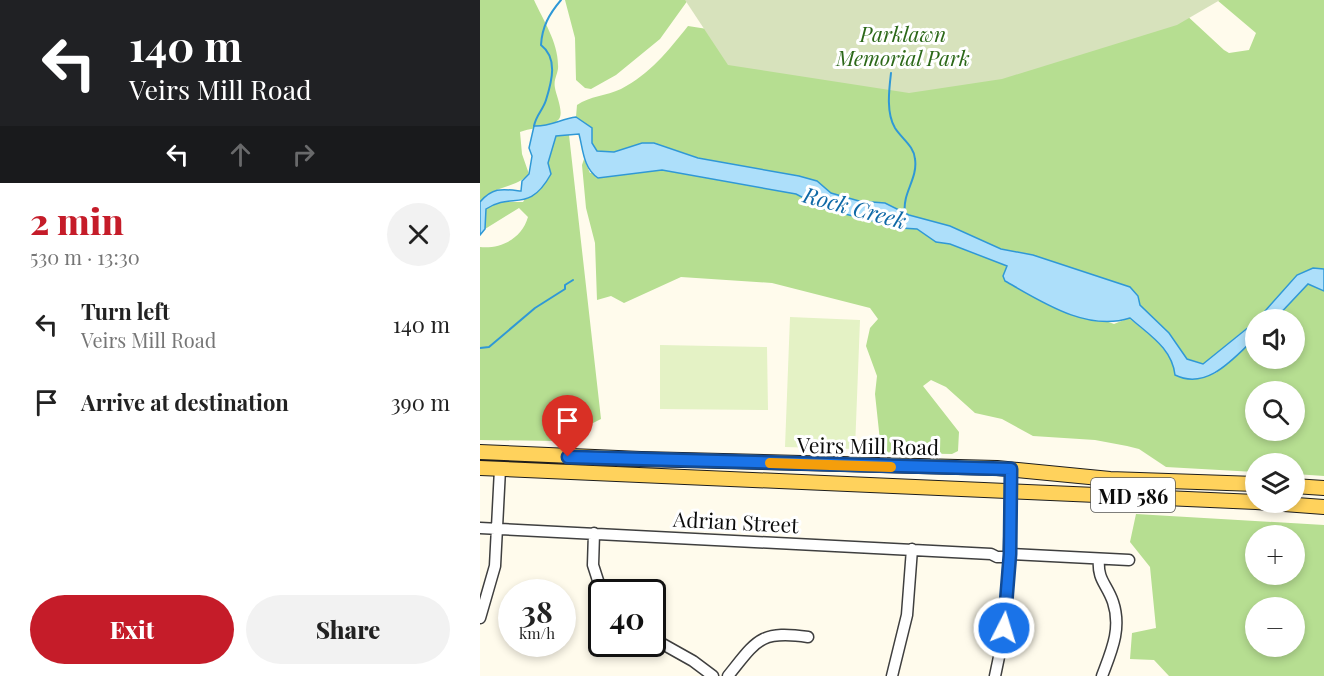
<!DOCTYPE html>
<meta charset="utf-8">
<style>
:root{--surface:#fff;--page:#f2f2f2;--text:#222;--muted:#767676;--accent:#c51c29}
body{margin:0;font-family:"Playfair Display",serif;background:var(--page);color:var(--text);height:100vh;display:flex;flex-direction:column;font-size:22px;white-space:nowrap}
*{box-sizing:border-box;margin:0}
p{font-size:20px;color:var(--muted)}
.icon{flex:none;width:33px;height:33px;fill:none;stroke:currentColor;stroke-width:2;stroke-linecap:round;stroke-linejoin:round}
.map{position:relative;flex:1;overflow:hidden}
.details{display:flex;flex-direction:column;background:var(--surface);width:480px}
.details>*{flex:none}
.hud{background:#202124;color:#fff;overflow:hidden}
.controls{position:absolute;left:765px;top:309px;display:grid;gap:12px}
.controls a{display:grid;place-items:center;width:60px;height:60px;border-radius:50%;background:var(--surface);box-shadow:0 3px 9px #0003;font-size:30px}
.speed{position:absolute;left:18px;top:579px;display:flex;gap:12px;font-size:30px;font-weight:700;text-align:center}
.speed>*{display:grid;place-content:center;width:78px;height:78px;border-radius:50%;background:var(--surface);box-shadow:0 3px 9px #0003;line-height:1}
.speed small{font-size:15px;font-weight:400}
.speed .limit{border:3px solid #111;border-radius:9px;background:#fff;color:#111}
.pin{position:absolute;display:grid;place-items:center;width:51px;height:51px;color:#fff;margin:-62px -26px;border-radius:50% 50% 50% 0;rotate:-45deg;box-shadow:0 0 6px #0007}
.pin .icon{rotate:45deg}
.me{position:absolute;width:66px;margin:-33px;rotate:5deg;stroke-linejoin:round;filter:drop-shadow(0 0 4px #0008)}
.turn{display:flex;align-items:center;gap:21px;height:126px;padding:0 30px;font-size:27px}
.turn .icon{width:78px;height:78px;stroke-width:2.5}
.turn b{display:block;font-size:42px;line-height:51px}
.lanes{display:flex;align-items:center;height:57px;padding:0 30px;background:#0003;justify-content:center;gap:30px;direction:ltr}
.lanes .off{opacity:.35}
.round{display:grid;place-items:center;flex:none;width:63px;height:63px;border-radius:32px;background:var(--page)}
.headline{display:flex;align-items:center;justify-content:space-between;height:102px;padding:0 30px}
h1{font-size:36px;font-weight:800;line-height:45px;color:var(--accent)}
.action{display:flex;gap:12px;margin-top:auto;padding:12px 30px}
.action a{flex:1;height:69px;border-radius:36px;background:var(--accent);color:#fff;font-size:24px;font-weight:800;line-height:69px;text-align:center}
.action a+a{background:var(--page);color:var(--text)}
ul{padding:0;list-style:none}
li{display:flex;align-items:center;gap:18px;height:78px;padding:0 30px}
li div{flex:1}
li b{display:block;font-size:22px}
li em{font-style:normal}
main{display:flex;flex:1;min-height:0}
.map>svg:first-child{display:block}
.forest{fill:#b6de91;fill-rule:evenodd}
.cemetery{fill:#d7e2bc}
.pitch{fill:#e4f2c5}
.water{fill:#addffa;stroke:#2f98d6;stroke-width:1.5}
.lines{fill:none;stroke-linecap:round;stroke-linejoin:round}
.stream{stroke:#2f98d6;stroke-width:2}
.minor-casing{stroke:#3f3f3f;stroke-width:13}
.major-casing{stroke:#1d1d1d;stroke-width:16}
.minor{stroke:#fff;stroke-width:10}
.major{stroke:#ffd25c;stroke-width:14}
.route-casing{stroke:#114b97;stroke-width:15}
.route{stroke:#1a73e8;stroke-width:10}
.slow{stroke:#f59e0b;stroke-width:10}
.labels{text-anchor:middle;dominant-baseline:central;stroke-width:6;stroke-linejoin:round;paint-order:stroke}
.shield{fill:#fff;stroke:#555;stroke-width:1.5}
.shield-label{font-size:20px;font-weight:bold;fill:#0c0c0c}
.park-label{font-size:21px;font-style:italic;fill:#2c6819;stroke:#fff}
.street-label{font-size:21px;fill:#0c0c0c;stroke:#fff}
.water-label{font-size:22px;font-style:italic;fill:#0e68a6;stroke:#fff}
</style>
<main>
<section class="details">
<div class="hud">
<div class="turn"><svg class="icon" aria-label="left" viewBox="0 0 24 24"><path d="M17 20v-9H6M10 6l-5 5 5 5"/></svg><div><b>140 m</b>Veirs Mill Road</div></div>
<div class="lanes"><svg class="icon" aria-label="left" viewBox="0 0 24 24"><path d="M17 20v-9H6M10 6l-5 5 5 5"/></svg><svg class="icon off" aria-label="ahead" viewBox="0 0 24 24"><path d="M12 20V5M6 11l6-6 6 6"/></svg><svg class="icon off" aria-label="right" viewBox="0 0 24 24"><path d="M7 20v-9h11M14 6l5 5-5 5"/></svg></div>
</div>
<div class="headline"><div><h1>2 min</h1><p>530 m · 13:30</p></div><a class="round"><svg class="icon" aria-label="close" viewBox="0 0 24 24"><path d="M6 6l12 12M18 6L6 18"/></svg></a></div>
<ul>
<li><svg class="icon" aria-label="left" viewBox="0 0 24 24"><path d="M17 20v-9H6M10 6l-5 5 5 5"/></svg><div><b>Turn left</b><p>Veirs Mill Road</p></div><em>140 m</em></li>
<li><svg class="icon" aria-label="arrive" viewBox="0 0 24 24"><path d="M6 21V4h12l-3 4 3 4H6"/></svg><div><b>Arrive at destination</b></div><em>390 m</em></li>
</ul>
<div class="action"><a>Exit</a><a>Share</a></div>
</section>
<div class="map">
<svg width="844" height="676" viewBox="0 0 844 676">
<rect width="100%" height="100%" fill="#fffbec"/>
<path class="forest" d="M0 0H54C63 20 78 42 78 65 79 73 73 79 75 88 76 95 84 112 79 119 71 129 52 127 40 132L42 154 49 174C33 190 18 183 0 202Z
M85 0H208L180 39 136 75 111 89 105 88 96 80 95 38Z
M566 0H690L744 50 749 53 769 50 776 33 737 0H844V269L839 268 817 275 779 318 723 364 707 359 689 333 660 305 658 296 650 287 553 255 521 249 470 226 429 215 405 203 379 201 351 193 337 181 218 158 174 143 134 152 117 151 112 143V128L96 117 97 105C110 96 126 96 141 89 170 74 188 51 208 26L240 31Z
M89 135 121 419 77 441 0 440V247C22 249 42 238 48 217L39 208 5 229V209L17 202H43L68 163 76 136Z
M104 159 110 173 182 170 316 194 345 209 421 228 437 229 456 242 470 244 527 266 523 276 541 290 552 295 634 324 649 318 677 341 694 363 719 378 736 373 775 338 776 358H814V320L795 319 828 284 844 291V476L815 474 814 464H776L775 472 686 467 659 449 647 446 615 440 553 436 522 419 495 413 466 387 451 380 443 386 479 432 478 451 472 454 410 453 401 450 395 394 397 376 386 346 390 328 398 319 390 308 292 283 201 277 144 303 131 296 117 300 115 243 106 208 102 165ZM776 392H814V430H776Z
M656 514 844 525V676H689L674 660 650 659 652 633 676 628 670 567 650 542ZM776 536H814V574H776ZM776 608H814V646H776Z"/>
<path class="cemetery" d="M205 0H740L697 25 522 79 429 93 248 65Z"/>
<path class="pitch" d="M310 317 380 320 375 449 305 447Z
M180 345 287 347 288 410 180 409Z"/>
<path class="water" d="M96 117 112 128V143L117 151 134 152 162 143H174L218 158 319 176 337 181 351 193 379 201 405 203 429 215 470 226 521 249 553 255 650 287 658 296 660 305 689 333 707 359 723 364 775 322V338C754 358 727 391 695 375 692 348 669 335 650 318 607 332 562 302 525 281L523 276 527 266 470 244 456 242 437 229 421 228 345 209 316 194 182 170 118 178C103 168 103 149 99 134L76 136 68 163 71 174C48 215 33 191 6 209L5 229 0 235V202C13 187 22 189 41 191L42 181 49 174 52 156 49 148 54 126C69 127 81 119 96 117Z
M833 268 844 269V291L828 284 795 319H778L817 275Z"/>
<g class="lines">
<path class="stream" d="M411 73C409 90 406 113 415 128 422 139 434 146 435 159 438 179 422 193 425 213
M54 126C56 115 63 110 66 100 72 81 78 58 61 45 62 27 69 14 81 0
M0 348 9 347 55 308 85 289V285L93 280"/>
<defs>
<path id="minor" d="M0 528 511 554 517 557H530
M114 533 113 565 122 593
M530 554 649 560
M619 559C617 580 627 584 633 602 642 629 631 652 622 676
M0 618 15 566 20 469
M172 638 213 661 233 676
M248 676C277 640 280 630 328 637
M412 676 427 615 432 549
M515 676C531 608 529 539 531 469"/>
<path id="major" d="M0 452 161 459 517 468 630 479 776 484
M0 468 776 502
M814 486 844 488
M776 502 844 507"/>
</defs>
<use href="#minor" class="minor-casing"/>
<use href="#major" class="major-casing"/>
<use href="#minor" class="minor"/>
<use href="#major" class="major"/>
</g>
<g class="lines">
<defs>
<path id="route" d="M88 457 531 469 530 554 524 628"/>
</defs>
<use href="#route" class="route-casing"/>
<use href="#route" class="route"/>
<path class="slow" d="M290 463 411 467"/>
</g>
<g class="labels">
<rect class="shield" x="611" y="478" width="84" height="34" rx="4.5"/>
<g class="shield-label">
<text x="653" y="495">MD 586</text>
</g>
<g class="park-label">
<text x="423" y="33">Parklawn<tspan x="423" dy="24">Memorial Park</tspan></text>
</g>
<g class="street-label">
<text transform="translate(388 445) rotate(1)">Veirs Mill Road</text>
<text transform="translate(256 521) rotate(3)">Adrian Street</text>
</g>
<g class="water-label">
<text transform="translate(375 207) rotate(15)">Rock Creek</text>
</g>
</g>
</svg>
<div class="controls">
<a><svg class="icon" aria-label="sound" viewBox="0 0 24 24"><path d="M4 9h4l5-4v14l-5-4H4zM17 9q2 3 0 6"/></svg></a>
<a><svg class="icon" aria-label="search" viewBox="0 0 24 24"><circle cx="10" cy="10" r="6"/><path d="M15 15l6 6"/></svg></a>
<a><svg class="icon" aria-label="layers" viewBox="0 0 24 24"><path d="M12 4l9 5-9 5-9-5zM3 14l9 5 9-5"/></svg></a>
<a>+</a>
<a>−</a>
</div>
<div class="speed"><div>38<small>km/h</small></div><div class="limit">40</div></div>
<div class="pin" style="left:88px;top:457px;background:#d93025"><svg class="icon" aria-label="arrive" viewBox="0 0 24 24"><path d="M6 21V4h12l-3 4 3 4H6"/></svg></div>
<svg class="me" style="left:524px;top:628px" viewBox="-20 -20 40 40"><circle r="17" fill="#1a73e8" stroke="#fff" stroke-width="3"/><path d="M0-11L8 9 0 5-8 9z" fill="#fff"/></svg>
</div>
</main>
